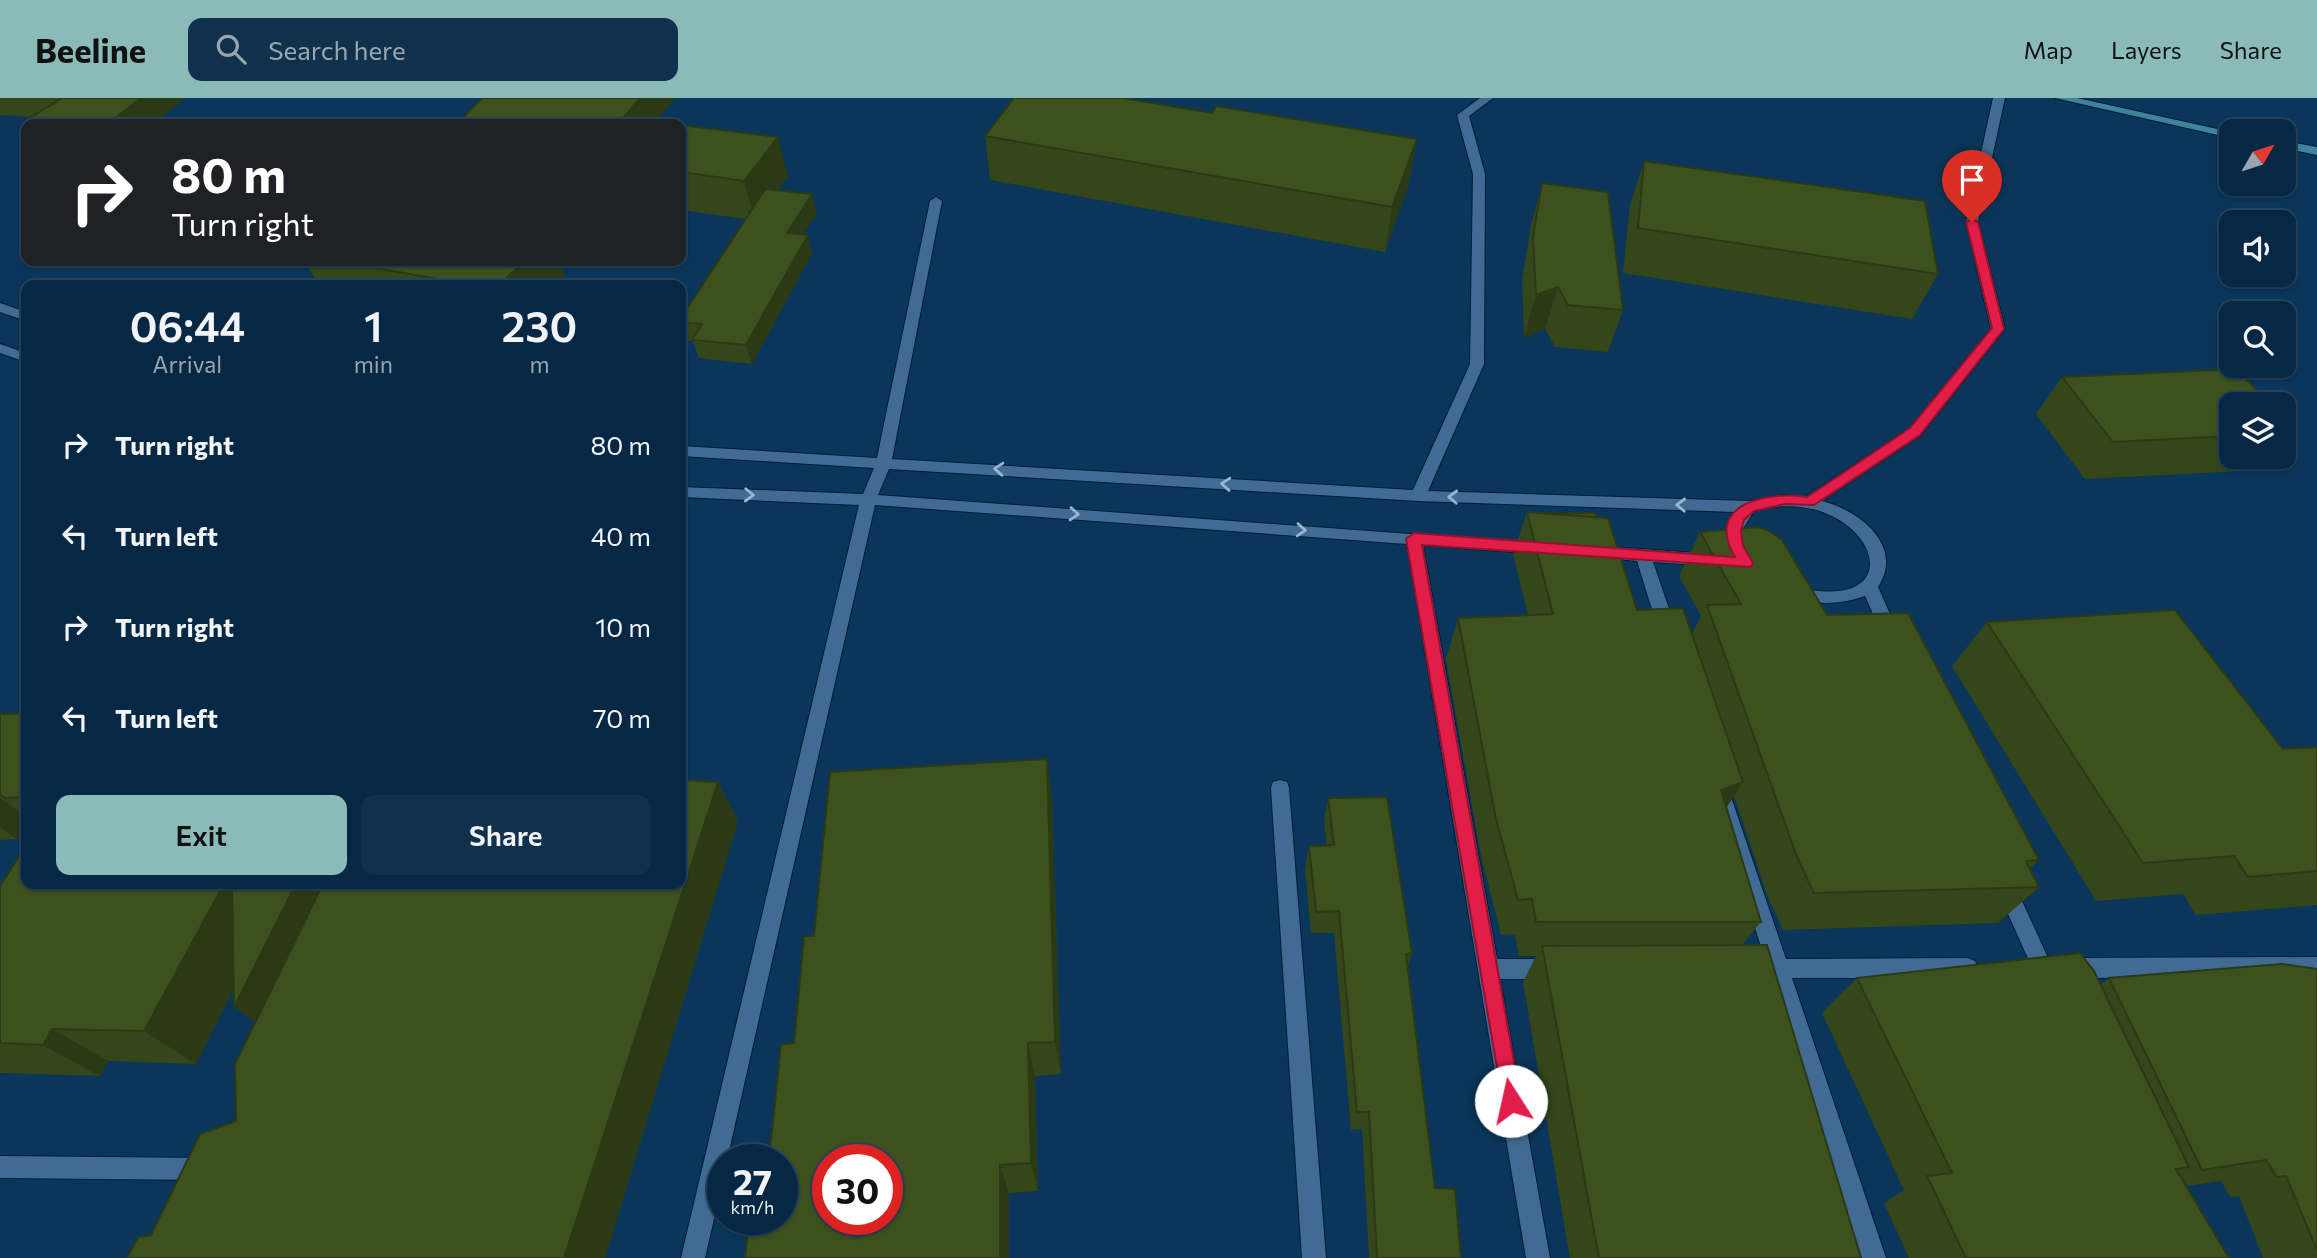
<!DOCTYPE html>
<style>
:root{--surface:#072844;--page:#10304b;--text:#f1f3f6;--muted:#98a6b2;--line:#28445d;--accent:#8bbbb9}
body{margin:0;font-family:Commissioner,sans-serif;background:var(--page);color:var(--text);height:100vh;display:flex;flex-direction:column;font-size:26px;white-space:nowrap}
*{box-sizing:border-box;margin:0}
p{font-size:23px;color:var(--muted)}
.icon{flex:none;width:38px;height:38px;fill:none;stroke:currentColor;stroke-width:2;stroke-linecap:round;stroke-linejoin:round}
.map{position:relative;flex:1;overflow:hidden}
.details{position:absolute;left:21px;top:182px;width:665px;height:609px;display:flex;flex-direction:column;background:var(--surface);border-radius:14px;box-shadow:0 2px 5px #0004,0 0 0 2px var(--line)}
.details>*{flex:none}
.hud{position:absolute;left:21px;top:21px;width:665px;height:147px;border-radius:14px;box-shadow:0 2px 5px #0004,0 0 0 2px var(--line);background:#202124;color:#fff;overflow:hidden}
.needle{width:46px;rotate:51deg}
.fabs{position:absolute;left:2219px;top:21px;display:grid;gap:14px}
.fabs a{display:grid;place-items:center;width:77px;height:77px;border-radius:14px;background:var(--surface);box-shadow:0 2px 5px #0004,0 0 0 2px var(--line);font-size:35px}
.speed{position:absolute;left:707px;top:1046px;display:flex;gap:14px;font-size:35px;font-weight:700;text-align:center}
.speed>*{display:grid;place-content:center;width:91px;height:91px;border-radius:50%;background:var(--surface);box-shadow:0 2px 5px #0004,0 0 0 2px var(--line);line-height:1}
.speed small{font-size:18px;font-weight:400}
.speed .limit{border:10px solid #d22;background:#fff;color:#111}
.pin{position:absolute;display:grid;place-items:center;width:60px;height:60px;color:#fff;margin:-72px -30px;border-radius:50% 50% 50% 0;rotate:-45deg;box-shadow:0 0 7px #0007}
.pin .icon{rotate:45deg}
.me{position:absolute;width:77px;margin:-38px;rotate:350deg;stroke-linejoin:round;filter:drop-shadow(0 0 5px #0008)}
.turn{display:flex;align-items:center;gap:24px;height:147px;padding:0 35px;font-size:32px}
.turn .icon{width:91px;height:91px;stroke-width:2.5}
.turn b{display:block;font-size:49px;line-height:60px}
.eta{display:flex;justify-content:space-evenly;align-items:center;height:119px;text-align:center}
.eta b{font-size:42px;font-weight:600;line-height:49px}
.cta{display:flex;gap:14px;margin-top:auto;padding:14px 35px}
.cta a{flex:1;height:80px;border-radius:14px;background:var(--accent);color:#111;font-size:28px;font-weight:600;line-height:80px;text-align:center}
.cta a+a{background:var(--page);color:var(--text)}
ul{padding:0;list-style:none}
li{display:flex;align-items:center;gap:21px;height:91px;padding:0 35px}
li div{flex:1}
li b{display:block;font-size:26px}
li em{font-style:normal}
header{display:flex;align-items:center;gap:42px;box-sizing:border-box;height:98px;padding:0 35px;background:var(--accent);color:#111}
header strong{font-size:33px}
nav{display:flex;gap:38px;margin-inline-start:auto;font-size:24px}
.search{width:490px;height:63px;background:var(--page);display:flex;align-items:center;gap:18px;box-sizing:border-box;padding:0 24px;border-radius:14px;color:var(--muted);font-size:26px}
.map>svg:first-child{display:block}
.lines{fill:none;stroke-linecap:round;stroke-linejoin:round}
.street-casing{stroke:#001d37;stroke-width:2}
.secondary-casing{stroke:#001d37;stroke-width:2}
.street{fill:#416b93;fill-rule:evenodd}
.secondary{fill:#3d839c;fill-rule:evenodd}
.wall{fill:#34461a}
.shaded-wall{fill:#2b3915}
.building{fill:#3d511e;stroke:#2b3915;stroke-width:2;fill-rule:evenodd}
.oneway{stroke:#98b5d1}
.route{fill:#e11d48;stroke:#92132f;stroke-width:2}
</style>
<header>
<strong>Beeline</strong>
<div class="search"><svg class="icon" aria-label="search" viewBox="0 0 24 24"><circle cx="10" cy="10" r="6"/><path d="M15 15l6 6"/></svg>Search here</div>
<nav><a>Map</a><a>Layers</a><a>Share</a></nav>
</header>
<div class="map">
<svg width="2317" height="1160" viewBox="0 0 2317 1160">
<rect width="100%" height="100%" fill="#09365a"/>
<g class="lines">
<defs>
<path id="street" d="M1480 0H1493L1469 18 1485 76 1484 266 1428 393 1749 403 1784 397 1805 399 1910 330 1991 231 1966 124 1993 0H2005L1978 124 2005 231 1920 338 1822 403C1859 412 1905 448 1878 489L1899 536 1896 541H1884L1865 498C1840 507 1815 507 1789 499L1787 495 1795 489C1926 520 1868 381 1754 413L1744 429 1746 452 1738 458 1732 456C1724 440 1727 429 1736 414L1418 403 889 371 878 397 1546 446 1548 450 1540 456 1423 447 1497 861H1552L1559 864 1562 871 1559 878 1552 881H1500L1550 1160H1526L1407 446 875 407 727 1062H723V1081L705 1160H681L859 407 681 399V389L863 396 874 370 681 358V348L877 360 930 103 936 99 942 103 892 361 1413 392 1470 266 1473 76 1457 17Z
M0 205 26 214V223L0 214Z
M0 246 26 255V264L0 255Z
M1596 448 1711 456 1719 462 1711 468 1653 464 1677 534 1668 541 1659 534 1637 463 1590 458 1588 454Z
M1280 682 1287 684 1289 690 1326 1160H1302L1271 690 1273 684Z
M1720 685 1727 687 1729 693 1786 861 1968 860 1975 863 1978 870 1975 877 1968 880H1792L1886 1160H1862L1771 881 1744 878 1741 871 1744 864 1765 861 1711 693 1713 687Z
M2005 778 2012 781 2054 873 2057 880 2054 887 2047 890 2040 887 1995 787 1998 781Z
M2317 859V879L2070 880 2063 877 2060 870 2063 863 2070 860Z
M0 1058 206 1060 214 1063 217 1071 214 1079 206 1082 0 1080Z"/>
<path id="secondary" d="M2055 0H2077L2231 34V40Z
M2284 43 2317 49V57L2284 50Z"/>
</defs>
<use href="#street" class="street-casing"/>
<use href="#secondary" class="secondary-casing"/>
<use href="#street" class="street"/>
<use href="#secondary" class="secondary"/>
</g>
<path class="wall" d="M0 0H185L153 26H30L27 22 31 19 0 17Z
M1212 15 1417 41 1409 85 1385 154 990 82 985 38Z
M681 27 788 78 777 93 817 115 803 136 812 155 752 266 699 260 693 243H685L681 231V220L746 121 681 112Z
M1644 63 1938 176 1912 221 1623 175 1630 107Z
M1542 85 1623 212 1608 254 1555 249 1545 231 1524 240 1522 182 1531 127Z
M304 163H560L559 164 565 178 556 187H319Z
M2062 279 2231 306V359H2274L2262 372 2085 381 2036 316Z
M2284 322 2296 335 2284 348Z
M1527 414 1637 512 1692 536 1701 518 1679 478 1700 434 1827 517 2039 762 2030 770 2039 789 1998 825 1783 832 1767 797 1734 698 1726 710 1761 824 1742 847 1861 1160H1570L1523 884 1536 858H1519L1515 836 1501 837 1481 758 1446 561 1458 520 1528 517 1513 456Z
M1987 524 2283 651 2317 649V807L2196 817 2183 796 2096 803 1952 568Z
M26 615V728L17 741 0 742V616Z
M1047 661 1052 701 1061 976 1035 978 1038 1093 1009 1095 782 1122 794 945 814 838Z
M681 682 718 684 738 723 605 1160H127L138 1139 151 1137 200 1036 236 1023 235 966 255 924 234 909V890L196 966 108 963 100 978 0 975V788L25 749 20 745 26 736V786H681Z
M1328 700 1412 855 1408 868 1435 1090 1461 1160H1369L1362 1031 1351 1032 1334 835H1311L1305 771 1309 748H1327L1324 723Z
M2317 871V1160H2263L2239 1098 2230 1099 2221 1083 2186 1088 2229 1160H1909L1884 1105 1904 1092 1822 915 1857 880 2101 886 2109 880Z"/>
<path class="shaded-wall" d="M141 0H185L153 26H108Z
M639 0H675L655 25 624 19Z
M778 39 788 78 755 122 744 83Z
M1417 41 1409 85 1385 154 1392 109Z
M812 96 817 115 792 153 787 135Z
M808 137 812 155 752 266 746 247Z
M524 163H560L559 164 565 178 556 187H499Z
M1558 189 1545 231 1524 240 1536 197Z
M1047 661 1052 701 1061 976 1055 944Z
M718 684 738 723 605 1160H564Z
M1743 684 1718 722 1721 692Z
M0 700 26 719V728L17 741 0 729Z
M224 786H251L276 807 196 966 144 933Z
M296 786H354L281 942 234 909Z
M52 931 108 963 100 978 43 947Z
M1028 945 1035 978 1038 1093 1031 1065Z
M1000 1067 1009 1095V1160H1000Z"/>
<path class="building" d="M62 0H141L108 26H52L27 22Z
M482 0H640L624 19 678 26H457Z
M1014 0H1123L1212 15 1216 8 1417 41 1392 109 985 38Z
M681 27 778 39 744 83 681 74Z
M1644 63 1925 103 1938 176 1638 130Z
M1542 85 1608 94 1623 212 1568 207 1558 189 1536 197 1533 139Z
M765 91 812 96 787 135 808 137 746 247 692 242 702 226 681 224V220Z
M337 163H524L499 187H471Z
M2237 271 2269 306H2231V338L2113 344 2062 279Z
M2284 322 2296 335H2284Z
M1527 414 1608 420 1637 512 1683 510 1743 684 1721 692 1761 824H1536L1532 801 1518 802 1496 721 1458 520 1553 516Z
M1540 415H1595L1596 419Z
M1758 429 1769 433 1782 442 1827 517 1908 515 2039 762 2026 763 2039 789 1814 795 1797 759 1707 507 1741 506 1700 434Z
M2175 512 2283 651 2317 649V773L2248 779 2234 758 2143 765 1987 524Z
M26 615V699L5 700 0 697V616Z
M1047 661 1055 944 1028 945 1031 1065 1000 1067V1160H745L749 1122H782V1062H769L781 946 794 945 804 838H814L830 674ZM828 1062H887V1122H828Z
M681 682 718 684 564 1160H127L138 1139 151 1137 200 1036 236 1023 235 966 323 786H681Z
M1387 699 1412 855 1406 856 1435 1090 1455 1091 1461 1160H1377L1369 1014H1357L1339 813 1316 814 1309 748 1334 747 1328 700Z
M26 736V786H224L144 933 52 931 43 947 0 945V788L25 749 20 745Z
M232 786H296L234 909Z
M1767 847 1861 1160H1599L1542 848Z
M2080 855 2094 873 2189 1069 2176 1071 2229 1160H1966L1927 1078 1952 1075 1857 880Z
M2282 866 2317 871V1152L2286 1078 2277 1079 2266 1062 2202 1072 2109 880Z"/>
<defs><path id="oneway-chevron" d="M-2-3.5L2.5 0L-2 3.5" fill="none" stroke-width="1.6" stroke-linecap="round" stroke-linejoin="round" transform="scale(1.75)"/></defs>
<g class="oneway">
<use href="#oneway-chevron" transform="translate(999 371) rotate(-176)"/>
<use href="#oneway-chevron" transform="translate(1226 386) rotate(-176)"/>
<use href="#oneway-chevron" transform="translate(749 397) rotate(2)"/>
<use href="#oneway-chevron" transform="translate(1453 399) rotate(-178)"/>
<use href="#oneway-chevron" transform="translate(1681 407) rotate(-178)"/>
<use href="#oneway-chevron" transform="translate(1074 416) rotate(4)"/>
<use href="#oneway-chevron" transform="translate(1301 432) rotate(4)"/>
</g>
<path class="route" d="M1972 121 1978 124 2004 231 1920 337 1814 407 1785 406 1754 413 1744 422 1741 433 1743 448 1753 465 1751 469 1422 447 1521 1003 1518 1010 1511 1013 1504 1010 1406 441 1414 435 1735 459C1703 405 1769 393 1807 399L1910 330 1992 230 1966 124Z"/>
</svg>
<div class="fabs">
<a><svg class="needle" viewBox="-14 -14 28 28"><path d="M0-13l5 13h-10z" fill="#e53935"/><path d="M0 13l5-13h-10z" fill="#98a6b2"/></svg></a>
<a><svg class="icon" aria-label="sound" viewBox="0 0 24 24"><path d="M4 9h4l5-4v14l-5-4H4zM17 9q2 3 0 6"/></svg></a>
<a><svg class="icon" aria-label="search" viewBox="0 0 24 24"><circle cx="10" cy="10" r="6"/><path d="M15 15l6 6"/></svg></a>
<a><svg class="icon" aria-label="layers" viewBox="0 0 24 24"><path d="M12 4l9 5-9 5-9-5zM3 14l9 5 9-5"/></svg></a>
</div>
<div class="speed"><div>27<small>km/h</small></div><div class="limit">30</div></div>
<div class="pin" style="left:1972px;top:124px;background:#d93025"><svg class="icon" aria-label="arrive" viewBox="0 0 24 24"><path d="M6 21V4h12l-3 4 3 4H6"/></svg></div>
<svg class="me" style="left:1511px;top:1003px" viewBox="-20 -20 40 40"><circle r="19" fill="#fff"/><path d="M0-13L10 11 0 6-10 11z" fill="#e11d48"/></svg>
<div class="hud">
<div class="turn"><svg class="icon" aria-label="right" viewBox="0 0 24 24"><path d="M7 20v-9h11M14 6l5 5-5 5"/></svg><div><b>80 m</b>Turn right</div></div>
</div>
<section class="details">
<div class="eta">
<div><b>06:44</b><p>Arrival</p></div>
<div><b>1</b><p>min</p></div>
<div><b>230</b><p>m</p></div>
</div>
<ul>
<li><svg class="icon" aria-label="right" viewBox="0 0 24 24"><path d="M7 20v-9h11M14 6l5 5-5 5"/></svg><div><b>Turn right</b></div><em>80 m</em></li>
<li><svg class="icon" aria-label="left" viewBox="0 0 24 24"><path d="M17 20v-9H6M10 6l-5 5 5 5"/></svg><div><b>Turn left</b></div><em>40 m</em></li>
<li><svg class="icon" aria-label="right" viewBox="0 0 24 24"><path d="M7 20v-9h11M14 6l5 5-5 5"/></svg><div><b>Turn right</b></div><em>10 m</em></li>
<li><svg class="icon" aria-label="left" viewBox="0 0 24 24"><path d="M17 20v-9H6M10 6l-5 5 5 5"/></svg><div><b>Turn left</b></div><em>70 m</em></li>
</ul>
<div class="cta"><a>Exit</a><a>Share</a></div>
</section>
</div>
